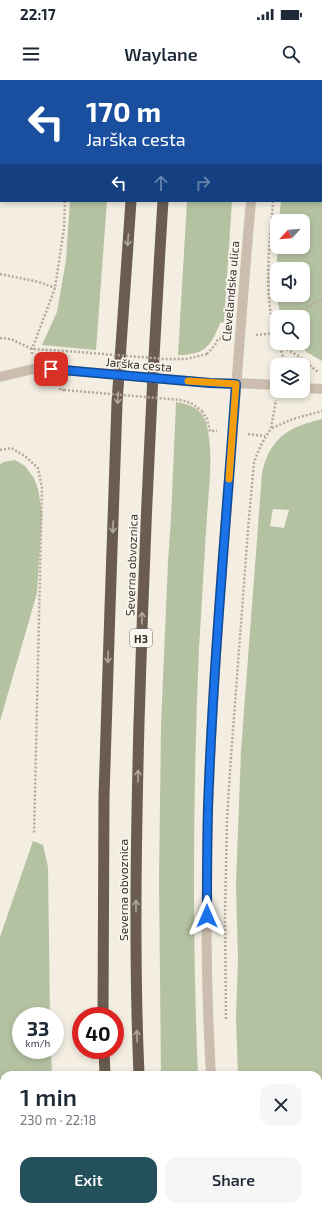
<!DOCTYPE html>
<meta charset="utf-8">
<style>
:root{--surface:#fff;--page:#f6f6f7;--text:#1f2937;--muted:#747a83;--accent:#23505a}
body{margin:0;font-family:"Exo 2",sans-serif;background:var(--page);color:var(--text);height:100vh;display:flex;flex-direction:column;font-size:15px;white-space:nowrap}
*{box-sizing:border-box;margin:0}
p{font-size:13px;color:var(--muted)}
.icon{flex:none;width:22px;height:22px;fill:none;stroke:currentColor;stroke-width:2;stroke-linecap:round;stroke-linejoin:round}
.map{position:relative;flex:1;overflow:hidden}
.details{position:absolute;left:0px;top:991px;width:322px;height:140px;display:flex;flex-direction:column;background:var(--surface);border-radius:12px 12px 0 0;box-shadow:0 2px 6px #0003}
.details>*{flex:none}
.hud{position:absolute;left:0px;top:0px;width:322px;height:122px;box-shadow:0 2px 6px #0003;background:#1a4fa0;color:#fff;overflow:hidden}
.needle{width:26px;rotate:244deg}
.tools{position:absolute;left:270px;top:134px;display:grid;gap:8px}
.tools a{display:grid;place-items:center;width:40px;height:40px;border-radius:8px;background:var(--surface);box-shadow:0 2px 6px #0003;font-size:20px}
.speed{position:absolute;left:12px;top:927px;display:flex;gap:8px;font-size:20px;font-weight:700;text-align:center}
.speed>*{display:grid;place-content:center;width:52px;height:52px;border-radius:50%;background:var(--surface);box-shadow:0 2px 6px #0003;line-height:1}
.speed small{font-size:10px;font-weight:400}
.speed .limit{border:6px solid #d22;background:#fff;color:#111}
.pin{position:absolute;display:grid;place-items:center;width:34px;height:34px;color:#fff;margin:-17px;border-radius:8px;box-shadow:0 2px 6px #0006}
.me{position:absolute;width:44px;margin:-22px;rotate:0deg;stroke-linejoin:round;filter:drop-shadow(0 0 3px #0008)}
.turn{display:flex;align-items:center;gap:14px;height:84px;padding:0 20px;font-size:18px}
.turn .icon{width:52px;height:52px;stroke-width:2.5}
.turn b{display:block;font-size:28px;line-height:34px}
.lanes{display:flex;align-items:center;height:38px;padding:0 20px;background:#0003;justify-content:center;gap:20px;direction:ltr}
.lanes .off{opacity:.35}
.round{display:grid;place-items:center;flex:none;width:42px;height:42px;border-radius:12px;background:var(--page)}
.summary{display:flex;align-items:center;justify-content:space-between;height:68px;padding:0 20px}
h1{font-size:24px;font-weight:600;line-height:30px}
.cta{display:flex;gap:8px;margin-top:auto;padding:8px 20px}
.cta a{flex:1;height:46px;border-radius:12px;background:var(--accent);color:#fff;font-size:16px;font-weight:600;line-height:46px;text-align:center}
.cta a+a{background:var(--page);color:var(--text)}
.status{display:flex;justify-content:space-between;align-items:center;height:28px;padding:0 20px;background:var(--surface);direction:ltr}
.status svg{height:11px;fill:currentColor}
header{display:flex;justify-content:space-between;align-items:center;height:52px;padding:0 20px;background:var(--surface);font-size:18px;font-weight:600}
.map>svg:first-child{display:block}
.green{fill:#b4c2a2;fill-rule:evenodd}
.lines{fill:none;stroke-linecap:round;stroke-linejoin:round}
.path{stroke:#b7a898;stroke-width:2.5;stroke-dasharray:2 2;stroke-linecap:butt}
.minor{stroke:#cbbeae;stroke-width:10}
.tertiary{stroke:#cbbeae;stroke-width:10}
.trunk{stroke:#6a5c50;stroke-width:11}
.path-bridge{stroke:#b7a898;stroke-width:2.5;stroke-dasharray:2 2;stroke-linecap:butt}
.minor-bridge{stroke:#cbbeae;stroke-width:10}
.oneway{stroke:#b2a9a0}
.route-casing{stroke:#114b97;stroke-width:10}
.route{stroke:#1a73e8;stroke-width:7}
.slow{stroke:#f59e0b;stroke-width:7}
.labels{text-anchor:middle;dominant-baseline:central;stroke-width:3.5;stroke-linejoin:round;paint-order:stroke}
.shield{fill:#faf6ef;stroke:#746d66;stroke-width:1}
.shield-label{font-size:11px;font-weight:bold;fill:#3a322c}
.street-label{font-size:12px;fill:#3a322c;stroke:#faf6ef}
</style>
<div class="status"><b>22:17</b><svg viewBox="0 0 49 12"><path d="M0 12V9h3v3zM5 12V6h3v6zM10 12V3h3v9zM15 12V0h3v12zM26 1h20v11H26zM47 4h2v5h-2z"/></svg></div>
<header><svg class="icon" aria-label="menu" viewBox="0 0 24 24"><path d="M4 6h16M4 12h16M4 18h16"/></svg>Waylane<svg class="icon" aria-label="search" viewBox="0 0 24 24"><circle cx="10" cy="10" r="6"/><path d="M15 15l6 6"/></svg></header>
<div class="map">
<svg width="322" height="1131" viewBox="0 0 322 1131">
<rect width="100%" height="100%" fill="#f3ede2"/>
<path class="green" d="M290 0H322V281L308 273 296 263H303V237H281L277 218V167H303V141H279L281 121H321V1H290ZM277 189H303V215H277Z
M70 121H107L96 270 42 265 57 232 66 180Z
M187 121H232L224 242 220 243C211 266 205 275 178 275Z
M176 322C189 324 201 328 206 342 214 372 209 405 207 436 204 480 202 524 199 568 193 710 192 853 198 995H161L159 799 161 646 168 481 171 438Z
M322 339V1131H249V1127H318V995H238L236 938 238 879 236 804 241 671 262 393C270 357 289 347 322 339ZM273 429 289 430 284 448 270 446Z
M15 380 25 386 34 398 38 409 42 432 37 513 0 641V385L3 382Z
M33 761 43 765 48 787 50 936H21V970H51L52 995H4V1043L0 1042V857Z"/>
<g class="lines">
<path class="path" d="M71 1V0
M282 1V0
M0 36H1
M273 121C270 164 262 216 277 258
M0 194 39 202 55 208
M289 237 322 219
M256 255 275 253
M0 258 11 259 32 269 66 271
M279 263 283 277 282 285
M280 265 300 277 319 293
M32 274V269L55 208 64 148 65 121
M207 274 215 265 218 259 225 258
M60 304V310H64
M202 331 207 339 210 351H217
M272 348 293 339 322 331
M248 354 265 356
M0 370 11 368 25 376 38 388 42 408 34 754
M226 939 225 837 227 738 231 677 248 450 254 382 261 365 271 348 276 320"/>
<path class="minor" d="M0 297 33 289 65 290
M210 303H236"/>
<path class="tertiary" d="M262 1V0
M236 303 277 305
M303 308 322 309
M211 995C199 793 213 590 230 389 237 299 243 210 251 121
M220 1127V1131"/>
<path class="trunk" d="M138 1V0
M170 1 171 0
M103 936 104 717 109 558 117 323 131 121
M104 970 105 995
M139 995C134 878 136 761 139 643 144 469 152 295 163 121
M111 1127V1131
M144 1127V1131"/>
<path class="path-bridge" d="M66 271 165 279H186L207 274
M64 310 180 320 191 323 202 331"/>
<path class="minor-bridge" d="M65 290 210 303"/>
</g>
<defs><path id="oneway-shaft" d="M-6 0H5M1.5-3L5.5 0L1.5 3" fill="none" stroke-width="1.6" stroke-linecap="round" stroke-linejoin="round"/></defs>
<g class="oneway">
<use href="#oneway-shaft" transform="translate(128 160) rotate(94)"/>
<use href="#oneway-shaft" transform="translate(118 318) rotate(94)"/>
<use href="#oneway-shaft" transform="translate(113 447) rotate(92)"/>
<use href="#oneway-shaft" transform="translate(142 538) rotate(-88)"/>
<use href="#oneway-shaft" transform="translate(108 577) rotate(92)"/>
<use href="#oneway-shaft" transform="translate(138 696) rotate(-89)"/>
<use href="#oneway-shaft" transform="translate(136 826) rotate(-90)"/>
<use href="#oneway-shaft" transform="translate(137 956) rotate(-92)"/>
</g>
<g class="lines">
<defs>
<path id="route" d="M51 289 210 303 236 304C226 445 213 586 208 727 207 764 207 800 207 836"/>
</defs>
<use href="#route" class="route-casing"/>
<use href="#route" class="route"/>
<path class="slow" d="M188 301 236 304 229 399"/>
</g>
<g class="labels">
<rect class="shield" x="130" y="549" width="22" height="18" rx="3"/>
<g class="shield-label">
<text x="141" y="558">H3</text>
</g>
<g class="street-label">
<text transform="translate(230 211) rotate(-85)">Clevelandska ulica</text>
<text transform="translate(139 284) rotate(5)">Jarška cesta</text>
<text transform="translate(131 485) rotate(-88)">Severna obvoznica</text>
<text transform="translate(123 810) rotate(-90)">Severna obvoznica</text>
</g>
</g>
</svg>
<div class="tools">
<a><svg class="needle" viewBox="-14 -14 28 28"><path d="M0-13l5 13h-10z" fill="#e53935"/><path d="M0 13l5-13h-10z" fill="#747a83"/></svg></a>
<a><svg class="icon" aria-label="sound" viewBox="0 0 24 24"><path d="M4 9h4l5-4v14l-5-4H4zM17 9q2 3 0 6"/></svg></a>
<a><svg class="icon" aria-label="search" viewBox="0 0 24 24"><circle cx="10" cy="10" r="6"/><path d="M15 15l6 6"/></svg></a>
<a><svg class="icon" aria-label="layers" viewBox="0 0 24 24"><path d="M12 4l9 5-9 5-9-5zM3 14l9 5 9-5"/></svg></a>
</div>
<div class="speed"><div>33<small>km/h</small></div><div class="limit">40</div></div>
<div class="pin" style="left:51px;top:289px;background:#d93025"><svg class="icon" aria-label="arrive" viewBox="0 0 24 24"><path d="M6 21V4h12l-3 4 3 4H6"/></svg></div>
<svg class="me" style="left:207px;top:836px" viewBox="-20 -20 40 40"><path d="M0-17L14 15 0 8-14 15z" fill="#1a73e8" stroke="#fff" stroke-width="4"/></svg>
<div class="hud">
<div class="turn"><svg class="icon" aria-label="left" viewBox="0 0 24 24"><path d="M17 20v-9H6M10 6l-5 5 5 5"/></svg><div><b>170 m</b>Jarška cesta</div></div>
<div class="lanes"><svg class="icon" aria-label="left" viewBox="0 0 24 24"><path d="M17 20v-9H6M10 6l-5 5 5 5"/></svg><svg class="icon off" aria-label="ahead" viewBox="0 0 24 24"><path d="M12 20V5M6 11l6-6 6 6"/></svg><svg class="icon off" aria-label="right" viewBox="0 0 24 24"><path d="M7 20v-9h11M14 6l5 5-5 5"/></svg></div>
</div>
<section class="details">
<div class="summary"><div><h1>1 min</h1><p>230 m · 22:18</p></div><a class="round"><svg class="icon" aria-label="close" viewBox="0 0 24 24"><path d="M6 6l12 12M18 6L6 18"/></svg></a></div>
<div class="cta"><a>Exit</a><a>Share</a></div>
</section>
</div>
